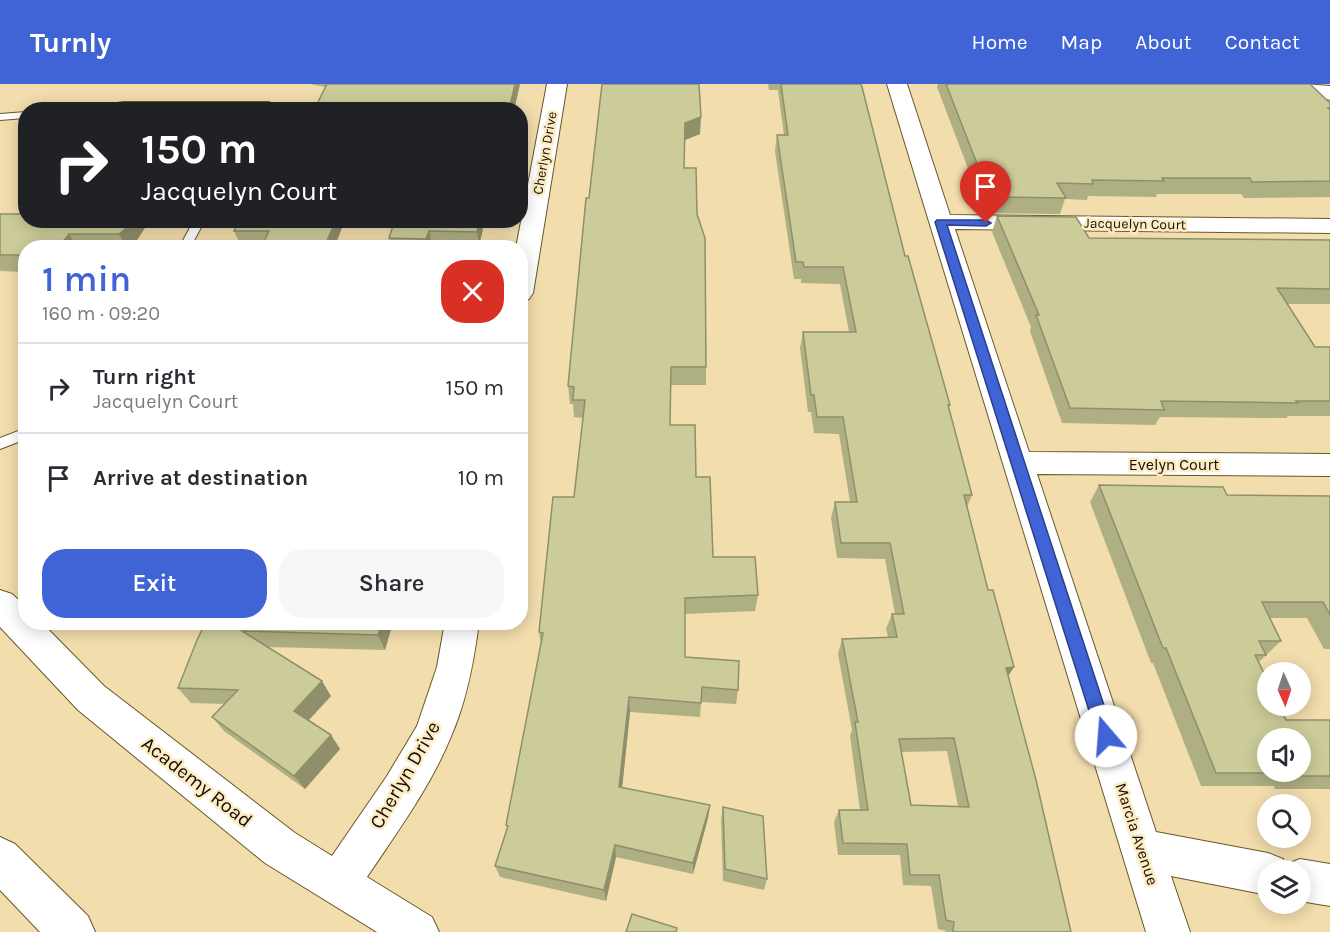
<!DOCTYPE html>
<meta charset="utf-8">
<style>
:root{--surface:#fff;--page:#f7f7f7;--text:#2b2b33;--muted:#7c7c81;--line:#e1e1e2;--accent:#4063d5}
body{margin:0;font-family:Karla,sans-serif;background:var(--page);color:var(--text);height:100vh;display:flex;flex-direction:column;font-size:22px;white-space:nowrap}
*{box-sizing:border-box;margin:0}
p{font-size:20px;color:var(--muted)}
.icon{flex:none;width:33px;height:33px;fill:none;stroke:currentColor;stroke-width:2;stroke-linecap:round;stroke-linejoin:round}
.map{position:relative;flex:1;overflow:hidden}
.drawer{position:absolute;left:18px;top:156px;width:510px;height:390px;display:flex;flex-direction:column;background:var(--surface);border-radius:24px;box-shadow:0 3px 15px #0003}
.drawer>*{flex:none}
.guide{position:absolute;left:18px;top:18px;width:510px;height:126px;border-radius:24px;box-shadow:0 3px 15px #0003;background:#202124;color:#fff;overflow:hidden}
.needle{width:39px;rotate:177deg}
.fabs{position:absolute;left:1257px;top:578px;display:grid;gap:12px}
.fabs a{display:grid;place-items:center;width:54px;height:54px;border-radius:50%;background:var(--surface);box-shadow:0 3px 15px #0003;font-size:30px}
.pin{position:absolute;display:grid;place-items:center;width:51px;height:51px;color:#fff;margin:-62px -26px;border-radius:50% 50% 50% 0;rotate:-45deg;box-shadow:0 0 6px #0007}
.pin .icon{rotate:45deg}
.me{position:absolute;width:66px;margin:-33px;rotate:342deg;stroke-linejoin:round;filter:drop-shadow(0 0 4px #0008)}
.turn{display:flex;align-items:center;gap:21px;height:126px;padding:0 24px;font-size:27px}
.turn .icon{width:78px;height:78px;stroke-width:2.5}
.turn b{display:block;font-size:42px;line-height:51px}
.round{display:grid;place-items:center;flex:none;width:63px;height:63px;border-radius:24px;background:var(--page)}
.headline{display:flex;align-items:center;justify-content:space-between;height:102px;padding:0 24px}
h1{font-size:36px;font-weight:600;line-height:45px;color:var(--accent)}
.action{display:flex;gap:12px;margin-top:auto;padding:12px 24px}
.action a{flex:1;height:69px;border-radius:24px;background:var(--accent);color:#fff;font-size:24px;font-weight:600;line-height:69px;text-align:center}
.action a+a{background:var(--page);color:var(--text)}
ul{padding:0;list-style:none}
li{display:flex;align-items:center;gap:18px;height:90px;padding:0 24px;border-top:2px solid var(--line)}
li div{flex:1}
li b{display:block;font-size:22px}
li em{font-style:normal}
header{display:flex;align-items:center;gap:36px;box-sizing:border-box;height:84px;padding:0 30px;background:var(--accent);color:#fff}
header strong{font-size:28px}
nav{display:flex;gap:33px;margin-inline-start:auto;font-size:21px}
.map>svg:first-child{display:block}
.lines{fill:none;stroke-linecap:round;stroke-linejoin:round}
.service-casing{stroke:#69572a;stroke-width:2}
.minor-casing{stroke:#69572a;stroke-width:2}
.motorway-casing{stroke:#69572a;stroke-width:2}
.service{fill:#fff;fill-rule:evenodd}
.minor{fill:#fff;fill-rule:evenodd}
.motorway{fill:#fff;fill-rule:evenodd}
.wall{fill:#afaf84;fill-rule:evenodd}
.shaded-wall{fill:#8f8f6c}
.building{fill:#cccc9a;stroke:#8f8f6c;stroke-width:1.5;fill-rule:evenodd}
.route{fill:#4063d5;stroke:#2a408a;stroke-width:1.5}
.labels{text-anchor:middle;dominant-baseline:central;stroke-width:5;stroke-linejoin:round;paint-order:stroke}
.far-street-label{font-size:14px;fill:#171001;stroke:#fcebc5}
.street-label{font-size:16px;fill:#171001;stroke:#fcebc5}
.near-street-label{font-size:20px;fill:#171001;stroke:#fcebc5}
</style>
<header>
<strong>Turnly</strong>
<nav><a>Home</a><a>Map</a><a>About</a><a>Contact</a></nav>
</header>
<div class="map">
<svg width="1330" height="848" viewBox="0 0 1330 848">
<rect width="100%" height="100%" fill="#f2ddad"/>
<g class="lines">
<defs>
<path id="service" d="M123 18H269L274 21 271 26H75Z
M26 28V34L0 36V30Z
M194 136H205L190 164H179Z
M26 344V355L0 365V354Z"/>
<path id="minor" d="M547 0H567L533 209 529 215 520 217V164H516Z
M887 0H907L950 131 1330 135V149L955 145 1029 368 1330 370V392L1037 390 1156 748 1268 769 1283 775 1285 781 1300 775 1330 780V822L1300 817V786H1268V811L1171 792 1190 848H1146Z
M1304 0 1330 2V16L1323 14Z
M0 506 12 510 26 523V538H41L104 602 295 749 332 772 387 692 417 642 437 583 445 538H479C474 577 467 615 452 650 432 701 397 748 367 793L432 833 439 848H377L265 779 78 626 0 543Z"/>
<path id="motorway" d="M0 753 15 760 88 832 95 848H40L0 806Z"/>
</defs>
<use href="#service" class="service-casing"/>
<use href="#minor" class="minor-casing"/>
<use href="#motorway" class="motorway-casing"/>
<use href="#service" class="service"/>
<use href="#minor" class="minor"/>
<use href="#motorway" class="motorway"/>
</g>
<path class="wall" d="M310 0H520L514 26H314L325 3Z
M602 0 700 50 685 56 684 84 697 130 706 283V301H671L670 341 696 393 713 473 758 511 755 527 685 530V573L738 606 736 620 701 618 700 633 630 628 622 703 710 721 708 734 693 790 616 773 606 817 500 793 495 782 508 744 506 741 541 560 539 548 574 413 583 334 574 333 573 320H570L568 302Z
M768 0H861L905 172 950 321 949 324 972 411 967 423 988 506 1014 583 1008 592 1071 848H945L946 847 938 845 931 802 903 801 900 771H838L834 738 839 726H860L850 652 852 646 838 570 842 555 888 553 886 545 892 530H895L885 475 837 474 831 434 835 418H850L839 350 814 349 811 328H808L800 264 803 248H849L840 200 801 199V195H794L775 67 777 51H784L778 6H769ZM947 667 958 722 911 721 901 668Z
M938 0H1310L1330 19V113L1244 114 1241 110H1157L1156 113 1088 112 1087 116 1065 115 1060 130 985 129 937 3Z
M0 130 150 136 132 164H26V188L0 187Z
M997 132 1089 154 1330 156V220H1287L1315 263H1330V332H1288L1286 334 1160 333 1155 341 1062 339 1030 247 1031 243 992 148Z
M345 136 334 164H261L263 160H240L234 147Z
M395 136H485L479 162 432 161 431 164H391L389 154Z
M1099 401 1227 411 1330 412V565H1324L1307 534H1270L1281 557 1259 578 1286 636H1330V705H1275L1274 702H1201L1153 579H1151L1090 418Z
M206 538H393L385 566 268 563 331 612 309 636 331 651 340 665 305 705 224 647 212 633 225 620 191 619 178 604Z
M723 723 767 795 764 806 723 797 721 736Z"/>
<path class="shaded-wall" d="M515 0H520L514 26H504Z
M701 33 700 50 685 56V39Z
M131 136H150L133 162 132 164H126L119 150Z
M336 136H345L334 164H324Z
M479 136H485L479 162 477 148Z
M429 147 432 161 431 164H428L426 155Z
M69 150 77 164H65L62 159Z
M382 538H393L385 566 378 551Z
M1014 583 1005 597 1006 584Z
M322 597 331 612 304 641 294 627Z
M629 613 630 628 621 715 619 703Z
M331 651 340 665 305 705 294 692Z
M710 721 708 734 693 790V779Z
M615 761 616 773 606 817 604 806Z"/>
<path class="building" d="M327 0H515L510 22 504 26H314Z
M602 0H699L701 33 685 39 684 84H696L697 130 705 154 706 283H671L670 341H695L696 393H710L713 473H755L758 511 685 514V573L739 577 738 606 702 603 701 619 629 613 619 703 710 721 693 779 615 761 604 806 495 782 508 742 506 741 543 549 539 548 553 413H574L585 316H573L574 303 568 302 586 114H589Z
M781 0H861L862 3 905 172H908L950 321H948L972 411H964L988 506H993L1014 583 1006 584 1036 696 1071 848H953L954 838 946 836 939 791H910L907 760 843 759 839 726H868L855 638H858L842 555 897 553 892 530H904L890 459H841L835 418H857L843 333H817L814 311H811L803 248H856L843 183H804L803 178H796L777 51H788ZM954 654 969 723 911 721 899 655Z
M946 0H1310L1330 19V24H1328L1330 26V97L1252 98 1250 94H1162L1164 97 1092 96 1093 100 1057 99 1066 114 990 113Z
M0 130H26V136H131L124 146 119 150H69L62 159 59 160 56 164H26V171H0Z
M997 132 1076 133 1089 154 1330 156V205L1277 204 1315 263H1330V317H1296L1298 319 1161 317 1164 326 1070 324 1036 231H1039Z
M240 136H336L324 164H261L269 147H234Z
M395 136H479L477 148 429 147 426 155 389 154Z
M1099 401 1223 403 1227 411 1330 412V531L1323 518H1262L1281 557H1259L1266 571H1255L1268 597V621H1279L1286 636H1330V692H1293L1291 689H1216L1166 564H1163ZM1268 654H1300V687H1268Z
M206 538H382L378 551 242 547 322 597 294 627 331 651 294 692 212 633 238 606 178 604 197 556Z
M723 723 763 732 767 795 725 785Z
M632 830 677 844 676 848H626Z"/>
<path class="route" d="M937 136H986L991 139 986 142 947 141 1114 652 1111 658 1106 660 1100 658 1097 652 935 138Z"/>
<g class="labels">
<g class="far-street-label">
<text transform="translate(545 69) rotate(-80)">Cherlyn Drive</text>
<text transform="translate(1135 140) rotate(1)">Jacquelyn Court</text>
</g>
<g class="street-label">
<text x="1174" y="380">Evelyn Court</text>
<text transform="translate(1137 750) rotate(72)">Marcia Avenue</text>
</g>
<g class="near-street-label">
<text transform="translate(405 691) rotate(-60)">Cherlyn Drive</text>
<text transform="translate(197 698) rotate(38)">Academy Road</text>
</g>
</g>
</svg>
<div class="fabs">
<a><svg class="needle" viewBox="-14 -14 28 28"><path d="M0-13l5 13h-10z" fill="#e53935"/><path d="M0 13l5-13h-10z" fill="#7c7c81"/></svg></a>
<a><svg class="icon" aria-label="sound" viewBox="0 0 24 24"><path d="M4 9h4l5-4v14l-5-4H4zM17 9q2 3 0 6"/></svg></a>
<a><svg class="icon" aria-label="search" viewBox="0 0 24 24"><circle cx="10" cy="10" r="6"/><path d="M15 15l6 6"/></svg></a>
<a><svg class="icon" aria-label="layers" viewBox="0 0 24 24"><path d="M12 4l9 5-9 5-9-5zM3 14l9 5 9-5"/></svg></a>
</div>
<div class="pin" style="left:986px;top:139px;background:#d93025"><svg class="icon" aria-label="arrive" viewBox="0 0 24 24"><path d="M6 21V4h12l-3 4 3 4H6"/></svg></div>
<svg class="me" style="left:1106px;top:652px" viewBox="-20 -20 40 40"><circle r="19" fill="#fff"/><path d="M0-13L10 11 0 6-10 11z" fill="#4063d5"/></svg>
<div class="guide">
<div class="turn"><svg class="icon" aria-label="right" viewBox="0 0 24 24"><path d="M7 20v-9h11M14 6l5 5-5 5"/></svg><div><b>150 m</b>Jacquelyn Court</div></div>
</div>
<section class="drawer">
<div class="headline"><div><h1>1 min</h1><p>160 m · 09:20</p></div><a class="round" style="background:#d93025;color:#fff"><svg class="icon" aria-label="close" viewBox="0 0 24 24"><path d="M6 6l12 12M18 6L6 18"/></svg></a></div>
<ul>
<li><svg class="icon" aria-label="right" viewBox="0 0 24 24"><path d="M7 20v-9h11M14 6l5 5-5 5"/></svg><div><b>Turn right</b><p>Jacquelyn Court</p></div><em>150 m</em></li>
<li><svg class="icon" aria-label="arrive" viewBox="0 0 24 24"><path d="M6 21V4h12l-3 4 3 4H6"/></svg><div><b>Arrive at destination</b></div><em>10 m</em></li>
</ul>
<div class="action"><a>Exit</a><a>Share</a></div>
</section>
</div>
